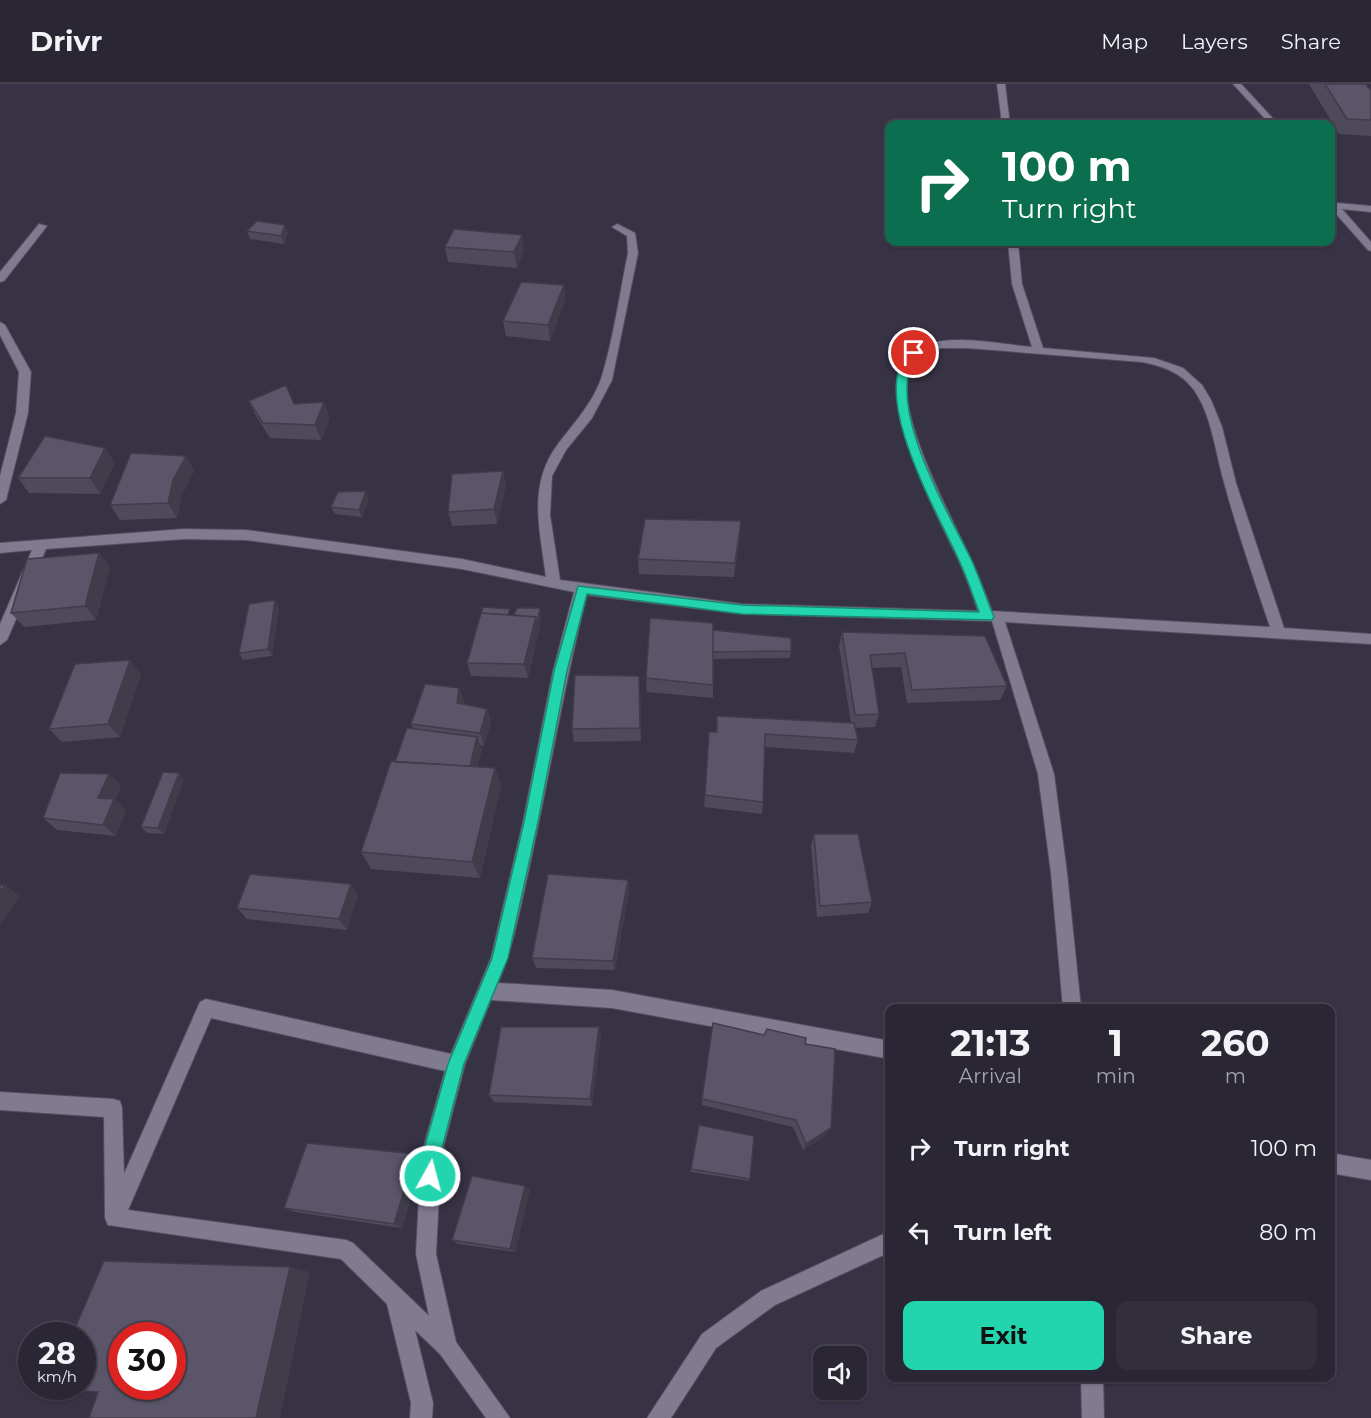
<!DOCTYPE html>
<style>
:root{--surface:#2a2634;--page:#322e3c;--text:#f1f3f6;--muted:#a5a5ac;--line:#46434f;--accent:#23d5af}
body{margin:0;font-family:Montserrat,sans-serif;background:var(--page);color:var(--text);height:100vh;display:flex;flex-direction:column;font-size:22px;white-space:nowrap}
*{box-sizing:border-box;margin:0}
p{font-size:20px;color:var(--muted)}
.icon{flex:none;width:33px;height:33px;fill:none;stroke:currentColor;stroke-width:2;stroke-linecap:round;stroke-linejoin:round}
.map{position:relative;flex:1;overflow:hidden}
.drawer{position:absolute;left:885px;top:920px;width:450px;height:378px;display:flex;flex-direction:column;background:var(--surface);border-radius:12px;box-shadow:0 2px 4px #0004,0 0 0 2px var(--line)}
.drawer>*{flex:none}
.guide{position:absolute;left:885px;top:36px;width:450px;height:126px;border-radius:12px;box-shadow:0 2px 4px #0004,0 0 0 2px var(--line);background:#0b6e4f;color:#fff;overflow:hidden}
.fabs{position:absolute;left:813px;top:1262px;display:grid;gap:12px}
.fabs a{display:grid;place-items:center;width:54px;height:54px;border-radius:12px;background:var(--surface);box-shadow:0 2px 4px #0004,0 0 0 2px var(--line);font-size:30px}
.speed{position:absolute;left:18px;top:1238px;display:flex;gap:12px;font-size:30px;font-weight:700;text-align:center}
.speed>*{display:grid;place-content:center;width:78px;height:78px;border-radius:50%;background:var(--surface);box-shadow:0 2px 4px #0004,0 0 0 2px var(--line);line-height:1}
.speed small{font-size:15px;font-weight:400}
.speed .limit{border:9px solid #d22;background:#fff;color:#111}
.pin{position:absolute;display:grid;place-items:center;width:51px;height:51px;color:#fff;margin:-26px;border:3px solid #fff;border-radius:50%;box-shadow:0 2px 6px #0007}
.me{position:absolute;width:66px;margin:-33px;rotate:7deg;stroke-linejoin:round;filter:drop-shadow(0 0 4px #0008)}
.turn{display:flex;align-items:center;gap:21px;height:126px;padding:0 18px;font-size:27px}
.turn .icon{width:78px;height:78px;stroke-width:2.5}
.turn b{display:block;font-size:42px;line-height:51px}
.eta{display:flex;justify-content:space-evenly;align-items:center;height:102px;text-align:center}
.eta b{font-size:36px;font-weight:700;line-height:42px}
.primary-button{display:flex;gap:12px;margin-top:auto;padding:12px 18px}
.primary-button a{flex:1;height:69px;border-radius:12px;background:var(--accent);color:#111;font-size:24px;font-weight:700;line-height:69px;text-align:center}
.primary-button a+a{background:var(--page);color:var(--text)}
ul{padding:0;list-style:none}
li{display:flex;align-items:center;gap:18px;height:84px;padding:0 18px}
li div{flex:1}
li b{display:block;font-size:22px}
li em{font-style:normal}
header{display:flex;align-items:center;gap:36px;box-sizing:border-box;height:84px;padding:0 30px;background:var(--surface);border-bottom:2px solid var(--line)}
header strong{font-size:28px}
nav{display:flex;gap:33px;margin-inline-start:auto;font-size:21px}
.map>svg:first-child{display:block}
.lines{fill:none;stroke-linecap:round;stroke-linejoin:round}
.minor-casing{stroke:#534f5e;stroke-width:2}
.minor{fill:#817b91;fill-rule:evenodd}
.wall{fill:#4e495b}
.shaded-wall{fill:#403c4a}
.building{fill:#5b556a;stroke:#403c4a;stroke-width:1.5;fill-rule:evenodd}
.route{fill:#23d5af;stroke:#178a72;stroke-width:1.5}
</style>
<header>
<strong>Drivr</strong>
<nav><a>Map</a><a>Layers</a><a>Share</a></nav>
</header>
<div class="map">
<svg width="1371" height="1334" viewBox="0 0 1371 1334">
<rect width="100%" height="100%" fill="#383245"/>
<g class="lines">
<defs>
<path id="minor" d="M997 0H1005L1010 40H1002Z
M1233 0H1241L1278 40H1270Z
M1330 114 1337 119 1371 122V128L1342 125 1371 158V167L1368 166 1331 124Z
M39 140 47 142 4 197 0 198V188Z
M617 140 635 149 638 169 612 296 592 334 566 366 552 392 550 431 560 496 742 520 978 527C972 509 966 492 958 475 940 437 858 288 919 263 953 249 997 260 1032 263L1012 200 1008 158H1018L1022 200 1043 264 1154 274 1183 284 1202 301 1211 316 1222 343 1236 399 1284 544 1371 550V560L1005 538 1054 690 1067 789 1081 924H1063L1051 789 1038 690 992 537 742 530 587 511C564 600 550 689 530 780 521 820 514 861 498 899L612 906 890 957V975L612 924 491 916 465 980 441 1072 436 1170 456 1258 510 1334H486L440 1270 415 1246 433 1319 432 1334H410L411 1319 387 1220 341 1175 108 1141 105 1134 104 1033 0 1026V1008L113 1015 120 1017 122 1024 124 1090 200 918 206 915 451 970 491 874 523 738 553 587 574 508 462 485 246 456 184 455 46 465 7 556 0 561V540L32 466 0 469V459L184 445 246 446 462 475 546 493C540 446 527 401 558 360 574 339 592 320 601 295 613 258 620 208 628 169L627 152 612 143ZM942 264H967L1142 278C1162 282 1181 288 1194 306 1212 332 1215 367 1224 398 1237 447 1254 495 1270 543L992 527C986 511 980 495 973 480 956 440 888 321 911 281 918 269 930 266 942 264ZM211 934 445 987 421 1072 416 1170 429 1232 353 1159 346 1156 128 1126Z
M0 238 5 241 31 288 28 329 6 416 0 420V392L16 329 19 288 0 251Z
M1330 1069 1371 1076V1096L1330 1089Z
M890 1147V1168L775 1221 716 1264 671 1334H647L702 1250 761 1207Z
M1081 1293H1103L1104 1334H1082Z"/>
</defs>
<use href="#minor" class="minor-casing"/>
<use href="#minor" class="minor"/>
</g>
<path class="wall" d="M1309 0H1366L1371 7V52L1339 50Z
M247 147 288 149 284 160 250 155Z
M445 163 524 166 517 184 448 178Z
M564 201 565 217 550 257 506 252 503 237Z
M249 317 294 320 330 334 321 356 270 354 256 332Z
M186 372 194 387 182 411 177 434 120 436 110 421Z
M115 379 100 410 29 409 18 394Z
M503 387 506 402 497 440 452 442 448 428Z
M369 415 362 433 335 430 331 423Z
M741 437 740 452 734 493 639 490 638 475Z
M99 469 110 483 96 536 24 543 11 529Z
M279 524 272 572 243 576 239 569Z
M511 531H541L539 547 528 594 471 592 467 579Z
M713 546 791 567 790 574 713 575V614L647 608 646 594Z
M842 548 1007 602 1000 616 907 619 901 583 872 584 879 630 875 643 855 644 858 656 854 669 765 663 763 718 762 730 704 723 705 711 716 648 717 632 851 639 839 562Z
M130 576 141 590 120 653 62 658 49 645Z
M459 604 464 617 463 620 487 625 491 638 484 662 480 661 482 666 477 683 495 684 501 702 480 794 371 785 361 768 395 678 413 645 411 640Z
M640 605 641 657 574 658 572 645Z
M109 690 121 702 115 716 126 727 116 752 57 746 43 734Z
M184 695 164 750 147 749 141 743Z
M814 750 872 818 868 829 817 833 811 762Z
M628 796 629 807 615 886 536 884 532 874Z
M351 800 358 811 347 846 247 835 237 824Z
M599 943 601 951 592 1022 494 1018 489 1011Z
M764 951 805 960 827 1050 803 1066 793 1043 702 1021V1015Z
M415 1070 422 1076 402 1144 295 1128 284 1124Z
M691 1085 750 1095 749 1097 691 1088Z
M525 1102 530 1106 515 1168 458 1160 452 1156Z"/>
<path class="shaded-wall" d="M285 141 288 149 284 160 281 152Z
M522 151 524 166 517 184 514 168Z
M564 201 565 217 550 257 548 241Z
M324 318 330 334 321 356 315 341Z
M105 364 115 379 100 410 90 394Z
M186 372 194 387 182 411 177 434 168 419 173 396Z
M503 387 506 402 497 440 494 425Z
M366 407 369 415 362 433 359 426Z
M741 437 740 452 734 493 735 479Z
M99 469 110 483 96 536 85 522Z
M275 516 279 524 272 572 268 565Z
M540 524 541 531 539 547 528 594 524 580 536 533Z
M130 576 141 590 120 653 108 640Z
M639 592 640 605 641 657 640 644Z
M459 604 464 617 462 632 457 619Z
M487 625 491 638 484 662 480 649Z
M477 653 482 666 472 702 468 690Z
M495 684 501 702 480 794 472 778Z
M179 689 184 695 164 750 158 744Z
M109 690 121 702 115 716 126 727 116 752 103 741 98 714Z
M628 796 629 807 615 886 613 877Z
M351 800 358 811 347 846 339 835Z
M5 801 20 812 0 841V808Z
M599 943 601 951 592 1022 590 1015Z
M831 1044 827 1050 803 1066 806 1060Z
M415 1070 422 1076 402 1144 394 1140Z
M525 1102 530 1106 515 1168 510 1165Z
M290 1183 310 1188 280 1334H256Z"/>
<path class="building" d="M1325 0H1366L1371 7V36L1347 35Z
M1253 38 1276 40H1254Z
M257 137 285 141 281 152 247 147Z
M454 145 522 151 514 168 445 163Z
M521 198 564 201 548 241 503 237Z
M286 301 294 320 324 318 315 341 263 339 249 317Z
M45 352 105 364 90 394H18Z
M131 369 186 372 173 396 168 419 110 421Z
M503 387 494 425 448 428 452 390Z
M366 407 359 426 331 423 338 408Z
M645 435 741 437 735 479 638 475Z
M99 469 85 522 11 529 27 475Z
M275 516 268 565 239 569 249 520Z
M483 523 510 525 508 531 481 529 479 536Z
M517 524H540L537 540 536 533 514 531Z
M481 529 536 533 524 580 467 579Z
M650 534 713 539V601L646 594Z
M713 546 791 554V567L713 568Z
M842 548 985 552 1007 602 912 606 905 569 870 571 879 630 855 631Z
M130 576 108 640 49 645 75 580Z
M575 591 639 592 640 644 572 645Z
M425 600 459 604 457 619 487 625 480 649 411 640Z
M717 632 854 639 858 656 765 650 763 718 705 711 709 648H717Z
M407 644 477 653 470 682 395 678Z
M391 677 495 684 472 778 361 768Z
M163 688 179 689 158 744 141 743Z
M60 689 109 690 98 714 114 715 103 741 43 734Z
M814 750H858L872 818 820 822Z
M250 790 351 800 339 835 237 824Z
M548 790 628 796 613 877 532 874Z
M0 801H5L0 808Z
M713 939 764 951 767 945 806 954 805 960 835 965 831 1044 806 1060 796 1036 702 1015Z
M501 943H599L590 1015 489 1011Z
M699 1041 754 1052 750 1095 691 1085Z
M307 1059 415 1070 394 1140 284 1124Z
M472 1092 525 1102 510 1165 452 1156Z
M104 1177 290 1183 256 1334H89L98 1308 48 1305 50 1302H82V1251H72ZM122 1251H172V1302H122Z"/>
<path class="route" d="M910 267 918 269C880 316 950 431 972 477 980 495 986 514 994 533L992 536 742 530 587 510 567 587 538 738 508 874 464 980 440 1072 436 1098 430 1101 424 1098 421 1092 422 1072 448 980 492 874 524 738 554 587 578 502 742 521 979 528C973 512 968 496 961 481 942 436 865 309 910 267Z"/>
</svg>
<div class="fabs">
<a><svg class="icon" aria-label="sound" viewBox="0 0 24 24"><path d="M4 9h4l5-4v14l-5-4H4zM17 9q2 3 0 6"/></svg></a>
</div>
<div class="speed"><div>28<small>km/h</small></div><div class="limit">30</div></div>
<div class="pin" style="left:914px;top:269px;background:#d93025"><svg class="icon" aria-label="arrive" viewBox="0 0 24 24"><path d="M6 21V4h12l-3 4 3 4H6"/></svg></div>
<svg class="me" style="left:430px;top:1092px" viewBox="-20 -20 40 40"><circle r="17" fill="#23d5af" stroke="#fff" stroke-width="3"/><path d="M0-11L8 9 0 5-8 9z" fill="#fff"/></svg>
<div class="guide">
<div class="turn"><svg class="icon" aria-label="right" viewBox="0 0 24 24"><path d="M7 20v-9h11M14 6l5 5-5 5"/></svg><div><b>100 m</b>Turn right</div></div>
</div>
<section class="drawer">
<div class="eta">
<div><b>21:13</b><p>Arrival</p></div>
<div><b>1</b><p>min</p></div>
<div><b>260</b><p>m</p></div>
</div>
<ul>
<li><svg class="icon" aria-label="right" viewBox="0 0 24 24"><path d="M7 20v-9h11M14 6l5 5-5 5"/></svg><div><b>Turn right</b></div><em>100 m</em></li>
<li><svg class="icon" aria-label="left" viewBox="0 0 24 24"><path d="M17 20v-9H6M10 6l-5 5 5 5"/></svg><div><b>Turn left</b></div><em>80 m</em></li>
</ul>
<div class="primary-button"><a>Exit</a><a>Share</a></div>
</section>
</div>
